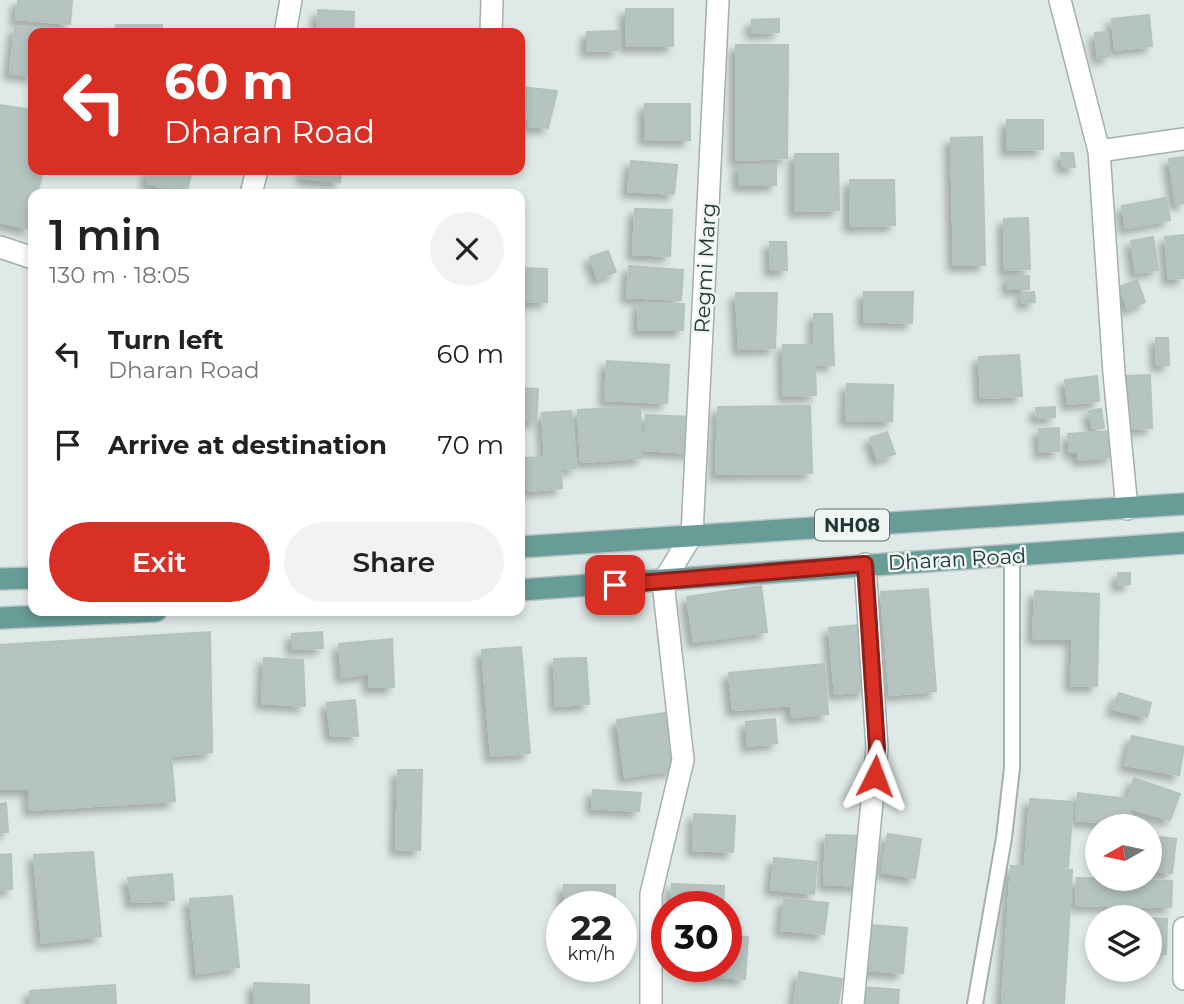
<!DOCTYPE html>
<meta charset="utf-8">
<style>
:root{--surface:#fff;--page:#f2f2f2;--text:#222;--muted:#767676;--accent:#d93025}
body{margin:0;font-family:Montserrat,sans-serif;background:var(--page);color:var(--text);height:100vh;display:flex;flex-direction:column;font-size:26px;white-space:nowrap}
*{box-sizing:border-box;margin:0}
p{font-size:23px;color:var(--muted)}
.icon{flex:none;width:38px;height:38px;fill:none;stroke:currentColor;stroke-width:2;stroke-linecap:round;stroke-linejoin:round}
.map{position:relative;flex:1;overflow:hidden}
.sheet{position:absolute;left:28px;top:189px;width:497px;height:427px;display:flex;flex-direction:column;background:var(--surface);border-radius:14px;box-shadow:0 4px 10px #0003}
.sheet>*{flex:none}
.banner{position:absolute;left:28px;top:28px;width:497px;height:147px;border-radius:14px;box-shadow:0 4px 10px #0003;background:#d93025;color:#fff;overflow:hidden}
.needle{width:46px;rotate:261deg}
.controls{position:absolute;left:1085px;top:814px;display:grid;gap:14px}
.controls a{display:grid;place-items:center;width:77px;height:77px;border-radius:50%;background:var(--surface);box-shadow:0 4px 10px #0003;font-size:35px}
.speed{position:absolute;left:546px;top:891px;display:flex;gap:14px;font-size:35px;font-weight:700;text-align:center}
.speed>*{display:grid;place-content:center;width:91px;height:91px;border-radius:50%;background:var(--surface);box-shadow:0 4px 10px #0003;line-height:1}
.speed small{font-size:18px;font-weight:400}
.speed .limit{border:10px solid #d22;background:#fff;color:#111}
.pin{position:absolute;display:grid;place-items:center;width:60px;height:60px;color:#fff;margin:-30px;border-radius:14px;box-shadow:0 4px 10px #0006}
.me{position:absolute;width:77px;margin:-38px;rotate:3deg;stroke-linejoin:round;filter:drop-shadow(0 0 5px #0008)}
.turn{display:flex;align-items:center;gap:24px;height:147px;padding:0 21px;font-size:32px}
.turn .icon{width:91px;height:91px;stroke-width:2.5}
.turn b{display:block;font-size:49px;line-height:60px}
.round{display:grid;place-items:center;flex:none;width:74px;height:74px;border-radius:37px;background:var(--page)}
.overview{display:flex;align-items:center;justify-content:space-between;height:119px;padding:0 21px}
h1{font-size:42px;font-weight:600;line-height:52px}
.action{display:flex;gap:14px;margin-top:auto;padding:14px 21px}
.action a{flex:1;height:80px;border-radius:42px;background:var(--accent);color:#fff;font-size:28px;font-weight:600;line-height:80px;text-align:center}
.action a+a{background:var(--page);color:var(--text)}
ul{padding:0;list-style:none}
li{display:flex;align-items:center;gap:21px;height:91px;padding:0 21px}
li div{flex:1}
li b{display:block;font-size:26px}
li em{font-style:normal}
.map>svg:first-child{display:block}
.building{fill:#b5c4c0;stroke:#b2c2be;stroke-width:2;filter:url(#shadow)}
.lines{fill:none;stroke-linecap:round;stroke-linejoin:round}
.lane-casing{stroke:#a2b0ae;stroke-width:18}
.street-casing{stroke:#a2b0ae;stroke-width:24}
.primary-casing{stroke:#bcc3c3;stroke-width:24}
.lane{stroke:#fff;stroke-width:14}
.street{stroke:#fff;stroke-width:21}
.primary{stroke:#679c97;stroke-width:21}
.route-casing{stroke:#8d1f18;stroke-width:18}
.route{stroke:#d93025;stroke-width:12}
.labels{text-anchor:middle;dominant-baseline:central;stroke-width:5;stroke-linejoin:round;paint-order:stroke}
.shield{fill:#eff6f4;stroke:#5f716f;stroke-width:2}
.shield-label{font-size:19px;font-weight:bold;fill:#213836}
.street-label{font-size:21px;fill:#213836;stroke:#eff6f4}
</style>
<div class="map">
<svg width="1184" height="1004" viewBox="0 0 1184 1004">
<defs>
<filter id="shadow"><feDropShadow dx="-6" dy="6" stdDeviation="3.5" flood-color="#0004"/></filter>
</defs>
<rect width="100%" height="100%" fill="#dfe9e7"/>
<path class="building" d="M18 0H72L70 24 16 19Z
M626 9H673V46H626Z
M318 10 354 12 353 33H317Z
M1149 15 1152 46 1115 50 1112 19Z
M779 19V32L752 33V20Z
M116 25H162V33H117Z
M15 27 66 32 33 33V76L10 73Z
M618 31V50L587 51V32Z
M1106 32 1110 56 1098 58 1095 33Z
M736 45H788L787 158 736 160Z
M522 87 557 91 548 128 529 126Z
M645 104H690V140L645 139Z
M0 105 33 110V170H43L37 194H33L29 229 0 222Z
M1007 120H1043V149L1007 150Z
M982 137 985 265H954L951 138Z
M1061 153H1073L1075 167H1063Z
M795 154H838L839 210 795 211Z
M1184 157V203L1176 204 1169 159Z
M631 161 677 165 674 194 628 191Z
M739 165H776V185H739Z
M149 170H192L186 194 147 183Z
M304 170H341L340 182 303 178Z
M850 180H894L895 225 850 226Z
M1166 198 1170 220 1126 228 1122 206Z
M635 209 672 210 670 256 633 254Z
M1028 218 1030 269 1005 270 1004 219Z
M1184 235V278L1169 279 1165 237Z
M1153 237 1158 270 1136 273 1131 241Z
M770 242H786L787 270H771Z
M608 251 616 272 598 279 590 257Z
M629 266 683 270 681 300 627 297Z
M520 268 547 269V302L520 301Z
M1008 276H1029V289H1008Z
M1137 280 1145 302 1128 309 1120 287Z
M864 292H913L912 323 864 321Z
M1034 292 1035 302 1023 303 1022 293Z
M736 293H777L775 348 739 349Z
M639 303 684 304 683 330H638Z
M814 314H832L834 365 815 364Z
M1156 338H1168L1169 365H1157Z
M783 345H814L816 395 784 396Z
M1019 355 1022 396 981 398 979 357Z
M607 361 669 365 667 403 605 400Z
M1150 375 1152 428 1128 429 1126 376Z
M1097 376 1099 401 1068 404 1065 380Z
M847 384 893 385 892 421 846 420Z
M520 388 538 389 536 421 520 420Z
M810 406 812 473 716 474 718 407Z
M640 407 642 458 581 462 578 410Z
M1055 407V417L1037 418 1036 408Z
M1101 409 1104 428 1093 429 1089 411Z
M571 411 576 468 561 469 562 488 528 491 525 458 545 457 542 413Z
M646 415 693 417 692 453 644 450Z
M1059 428V451L1040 452 1039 429Z
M1110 431 1112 457 1079 460 1078 452H1070L1068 434Z
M887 432 895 454 878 460 870 438Z
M1118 573H1130V584L1118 585Z
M761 586 767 632 694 642 687 597Z
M928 589 936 691 890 695 881 592Z
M1035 591 1099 594 1097 686 1071 685 1073 639 1033 638Z
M860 625 865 691 835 694 829 628Z
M210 632 212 752 171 756 175 801 30 810 29 789H0V645Z
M322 632 323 648 292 649V634Z
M392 639 394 687H369L370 673 342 677 339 644Z
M521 647 530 753 491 756 482 650Z
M264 658 303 660 305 706 262 703Z
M586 658 589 704 556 706 554 659Z
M824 664 828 714 792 717 791 705 733 710 729 673Z
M1119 693 1151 703 1147 717 1112 709Z
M355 700 358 736 331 735 327 703Z
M666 713 674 770 625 777 617 720Z
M775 719 777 743 748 746 746 722Z
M1132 736 1184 747 1179 775 1125 765Z
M398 770H422L420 850 396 849Z
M1134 778 1180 794 1170 820 1130 808 1128 825 1076 820 1078 793 1128 799Z
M593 790 641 793 639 811 592 808Z
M1030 799 1073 802 1068 867 1025 864Z
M6 803 8 832H0V804Z
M694 814 735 816 733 852 693 850Z
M888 834 921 839 915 878 882 872Z
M826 835 863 836 861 886 824 884Z
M1150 836 1176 839 1172 873 1150 870Z
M93 852 101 936 42 943 34 855Z
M11 854 12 889 0 890V855Z
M774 858 817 862 814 894 771 889Z
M1011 866 1072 870 1064 1004H1002Z
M172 874 174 900 132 902 128 878Z
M1077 878 1172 881 1171 907 1076 905Z
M672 884 724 886 723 906H671Z
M564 885H615V906H564Z
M232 896 239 967 197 974 190 899Z
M784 899 828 903 824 934 781 930Z
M1150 918 1167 919 1166 954H1150Z
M870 925 907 928 903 973 866 970Z
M726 935 748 937 745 979 694 975 695 966H726Z
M799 972 842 979 838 1004H794Z
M254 983 309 985V1004H254Z
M115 985 116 1004H31L30 991Z
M863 987 899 990 898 1004H861Z"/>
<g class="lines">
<defs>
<path id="lane" d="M975 1004 1004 838 1012 768V556"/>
<path id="street" d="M1060 0 1099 151 1114 373 1127 509
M285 33 291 0
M491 33 492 0
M1099 151 1184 139
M251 194 257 170
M0 247 33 258
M1184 928V979
M651 1004V894L683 760 663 582 692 535 718 0
M853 1004 877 748 865 564"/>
<path id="primary" d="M520 547 1184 504
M0 579 33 578
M520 590 1184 543
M0 618 156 611"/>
</defs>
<use href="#lane" class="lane-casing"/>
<use href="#street" class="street-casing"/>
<use href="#primary" class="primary-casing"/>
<use href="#lane" class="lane"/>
<use href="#street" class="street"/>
<use href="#primary" class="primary"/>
</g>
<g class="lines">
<defs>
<path id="route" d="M615 585 865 564 877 748 875 776"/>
</defs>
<use href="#route" class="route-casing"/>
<use href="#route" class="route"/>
</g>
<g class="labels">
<rect class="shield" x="815" y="509.5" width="74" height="31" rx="5"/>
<g class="shield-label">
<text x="852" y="525">NH08</text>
</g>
<g class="street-label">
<text transform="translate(705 268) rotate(-87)">Regmi Marg</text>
<text transform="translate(957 559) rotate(-3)">Dharan Road</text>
</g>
</g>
</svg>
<div class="controls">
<a><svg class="needle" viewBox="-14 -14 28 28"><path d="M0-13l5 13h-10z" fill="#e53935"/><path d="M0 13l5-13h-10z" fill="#767676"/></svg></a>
<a><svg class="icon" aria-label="layers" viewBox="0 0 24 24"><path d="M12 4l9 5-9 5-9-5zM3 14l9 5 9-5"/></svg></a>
</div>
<div class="speed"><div>22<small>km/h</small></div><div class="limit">30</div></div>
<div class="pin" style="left:615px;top:585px;background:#d93025"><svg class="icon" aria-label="arrive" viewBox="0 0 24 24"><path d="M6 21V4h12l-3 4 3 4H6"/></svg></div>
<svg class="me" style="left:875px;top:776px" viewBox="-20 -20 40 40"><path d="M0-17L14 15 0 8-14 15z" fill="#d93025" stroke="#fff" stroke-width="4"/></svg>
<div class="banner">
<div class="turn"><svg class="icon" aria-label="left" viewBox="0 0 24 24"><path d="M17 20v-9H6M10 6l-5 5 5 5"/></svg><div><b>60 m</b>Dharan Road</div></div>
</div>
<section class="sheet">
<div class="overview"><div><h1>1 min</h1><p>130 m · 18:05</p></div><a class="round"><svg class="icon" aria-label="close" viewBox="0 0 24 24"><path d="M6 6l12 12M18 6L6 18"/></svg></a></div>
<ul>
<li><svg class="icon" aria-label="left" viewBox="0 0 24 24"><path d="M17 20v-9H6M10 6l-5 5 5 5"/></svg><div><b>Turn left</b><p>Dharan Road</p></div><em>60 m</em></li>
<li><svg class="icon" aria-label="arrive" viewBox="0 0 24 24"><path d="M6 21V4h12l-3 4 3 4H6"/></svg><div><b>Arrive at destination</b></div><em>70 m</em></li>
</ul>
<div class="action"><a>Exit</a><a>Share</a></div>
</section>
</div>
